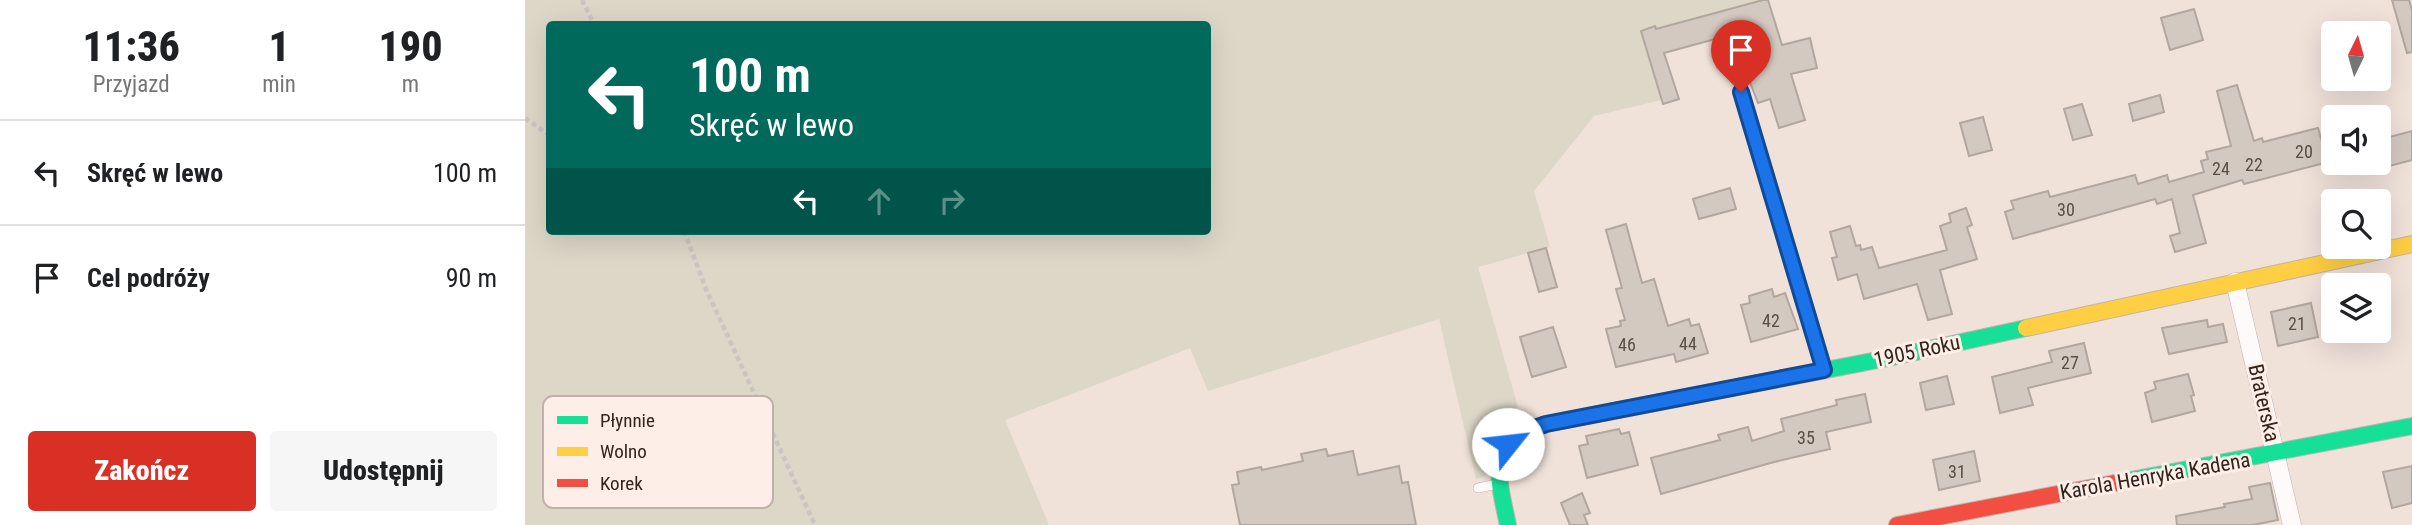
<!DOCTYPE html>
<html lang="pl">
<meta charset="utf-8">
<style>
:root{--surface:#fff;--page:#f6f6f6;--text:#202124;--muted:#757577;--line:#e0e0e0;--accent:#d93025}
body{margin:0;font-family:"Roboto Condensed",sans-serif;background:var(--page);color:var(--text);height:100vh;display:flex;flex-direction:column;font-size:26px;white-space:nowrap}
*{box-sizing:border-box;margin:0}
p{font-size:23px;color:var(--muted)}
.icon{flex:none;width:38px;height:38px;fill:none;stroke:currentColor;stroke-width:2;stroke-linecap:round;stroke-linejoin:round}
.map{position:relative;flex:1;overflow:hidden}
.sheet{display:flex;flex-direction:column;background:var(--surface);width:525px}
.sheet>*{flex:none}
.banner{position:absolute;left:21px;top:21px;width:665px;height:214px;border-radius:7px;box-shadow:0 7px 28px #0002;background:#00695c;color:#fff;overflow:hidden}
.needle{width:46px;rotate:5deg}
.buttons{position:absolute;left:1796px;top:21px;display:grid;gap:14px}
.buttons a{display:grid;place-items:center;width:70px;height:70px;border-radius:7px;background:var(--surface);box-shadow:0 7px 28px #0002;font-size:35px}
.pin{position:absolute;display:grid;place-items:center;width:60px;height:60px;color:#fff;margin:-72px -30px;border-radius:50% 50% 50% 0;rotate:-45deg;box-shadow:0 0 7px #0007}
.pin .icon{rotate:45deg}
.me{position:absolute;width:77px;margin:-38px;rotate:61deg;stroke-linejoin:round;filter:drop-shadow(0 0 5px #0008)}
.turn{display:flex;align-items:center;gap:24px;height:147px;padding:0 28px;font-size:32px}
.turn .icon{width:91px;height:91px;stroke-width:2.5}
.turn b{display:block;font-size:49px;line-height:60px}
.lanes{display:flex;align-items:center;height:66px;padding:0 28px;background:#0003;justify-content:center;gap:35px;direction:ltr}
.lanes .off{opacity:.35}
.eta{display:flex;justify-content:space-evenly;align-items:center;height:119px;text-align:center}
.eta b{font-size:42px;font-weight:800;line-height:49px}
.button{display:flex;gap:14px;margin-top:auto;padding:14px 28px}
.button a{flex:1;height:80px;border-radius:7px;background:var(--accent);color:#fff;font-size:28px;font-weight:800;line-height:80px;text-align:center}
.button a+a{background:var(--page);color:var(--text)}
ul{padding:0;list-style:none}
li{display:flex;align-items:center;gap:21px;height:105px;padding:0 28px;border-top:2px solid var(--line)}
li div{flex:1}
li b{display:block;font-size:26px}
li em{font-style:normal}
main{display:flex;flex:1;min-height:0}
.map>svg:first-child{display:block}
.green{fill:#dcd7c7;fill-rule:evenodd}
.building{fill:#d4c9c1;stroke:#b2a79f;stroke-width:2}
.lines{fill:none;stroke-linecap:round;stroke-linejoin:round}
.lane-casing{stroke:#c1b4ad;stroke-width:10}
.street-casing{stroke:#c1b4ad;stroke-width:19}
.fast-casing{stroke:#c1b4ad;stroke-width:18}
.slow-casing{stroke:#c1b4ad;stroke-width:18}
.jam-casing{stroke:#c1b4ad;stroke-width:18}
.path{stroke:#cac4c2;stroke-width:4.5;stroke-dasharray:5 3.5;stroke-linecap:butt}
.lane{stroke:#fdfaf9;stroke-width:9}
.street{stroke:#fdfaf9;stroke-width:18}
.fast{stroke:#16e098;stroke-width:16}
.slow{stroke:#ffcf43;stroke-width:16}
.jam{stroke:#f24e42;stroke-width:16}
.route-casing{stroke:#114b97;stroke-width:18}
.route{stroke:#1a73e8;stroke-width:12}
.labels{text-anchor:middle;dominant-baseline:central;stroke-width:6;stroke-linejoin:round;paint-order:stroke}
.number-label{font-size:18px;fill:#5a4e47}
.street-label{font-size:21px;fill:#31251e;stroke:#fdefe7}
.key{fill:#fdefe7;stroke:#c0b2ab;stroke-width:2}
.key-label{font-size:19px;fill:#31251e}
</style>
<main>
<section class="sheet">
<div class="eta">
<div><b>11:36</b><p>Przyjazd</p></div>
<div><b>1</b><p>min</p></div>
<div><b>190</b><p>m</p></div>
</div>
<ul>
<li><svg class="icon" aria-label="left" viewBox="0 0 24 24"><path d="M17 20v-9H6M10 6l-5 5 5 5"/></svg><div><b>Skręć w lewo</b></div><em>100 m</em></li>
<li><svg class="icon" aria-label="arrive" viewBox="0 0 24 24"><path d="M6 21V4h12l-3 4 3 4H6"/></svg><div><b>Cel podróży</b></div><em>90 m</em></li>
</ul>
<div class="button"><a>Zakończ</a><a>Udostępnij</a></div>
</section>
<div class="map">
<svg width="1887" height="525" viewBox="0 0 1887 525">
<rect width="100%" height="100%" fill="#f0e1d9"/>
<path class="green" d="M0 0H1243L1116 34 1136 100 1069 116 1009 191 1025 247 953 267 993 407 984 410 960 476 951 479 914 319 683 391 665 348 480 420 524 525H0ZM24 24H682V231H24Z"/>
<path class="building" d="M1238 0H1243L1257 45 1285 38 1292 68 1266 74 1280 120 1254 128 1245 99 1233 103 1223 77 1207 82 1194 38 1139 53 1154 99 1138 104 1116 31 1130 26 1131 29Z
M1867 0H1884L1887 10V52L1882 53Z
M1669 9 1678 40 1645 50 1636 18Z
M1712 85 1729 141 1737 138 1738 142 1793 128 1803 162 1719 184 1717 180 1668 195 1681 243 1650 252 1645 236 1655 233 1647 199 1632 204 1630 199 1488 239 1480 212 1489 209 1486 201 1523 191 1525 197 1610 175 1613 184 1642 175 1644 182 1679 172 1676 161 1683 159 1681 152 1706 146 1692 91Z
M1635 95 1639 112 1608 121 1604 104Z
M1557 104 1567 135 1548 140 1539 109Z
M1458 117 1467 150 1444 156 1435 123Z
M1887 131V160L1853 169V140Z
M1205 188 1211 209 1174 219 1168 199Z
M1441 208 1447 225 1442 227 1452 259 1415 270 1427 314 1403 320 1392 284 1339 299 1332 274 1313 280 1307 258 1312 257 1305 232 1325 226 1331 246 1335 245 1336 250 1347 247 1354 268 1422 250 1415 226 1426 222 1424 214Z
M1101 224 1117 283 1129 279 1143 326 1164 319 1166 326 1174 324 1183 353 1151 362 1149 354 1091 367 1081 329 1096 326 1095 321 1100 320 1091 289 1097 288 1081 230Z
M1021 248 1032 287 1014 292 1003 253Z
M1247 289 1249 297 1260 293 1273 329 1226 342 1216 305 1225 303 1224 296Z
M1786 303 1793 337 1753 346 1746 312Z
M1682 320 1683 327 1698 324 1702 342 1644 354 1637 328Z
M1028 327 1041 367 1007 377 995 337Z
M1559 343 1566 373 1503 388 1508 405 1475 413 1467 377 1527 362 1524 351Z
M1663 374 1669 395 1666 396 1670 411 1627 422 1620 393 1631 389 1629 382Z
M1422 376 1429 404 1401 410 1395 383Z
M1340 394 1346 422 1301 432 1305 449 1249 462 1136 494 1126 458 1195 440 1193 435 1223 427 1227 441 1259 431 1256 419 1312 405 1311 400Z
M1094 429 1096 434 1104 432 1113 465 1062 478 1054 446 1063 444 1061 436Z
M801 449 803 456 828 451 833 475 874 466 877 483 883 482 891 525H715L707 485 714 484 712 472 736 467 737 470 778 461 776 454Z
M1449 451 1455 481 1414 490 1408 460Z
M1887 466V503L1867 508 1858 472Z
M1745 483 1753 520 1728 525H1652L1651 516 1700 507 1699 504 1727 499 1724 487Z
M1057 493 1065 513 1059 515 1063 525H1045L1036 503Z"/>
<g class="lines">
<defs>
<path id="lane" d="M1216 92 1299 369
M953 488 973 484"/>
<path id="street" d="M1710 282 1767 525"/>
<path id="fast" d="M1590 483 1887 426
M983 525C972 473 961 444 1021 424L1363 358 1501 328"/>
<path id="slow" d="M1501 328 1887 244"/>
<path id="jam" d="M1372 525 1590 483"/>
</defs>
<use href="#lane" class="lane-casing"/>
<use href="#street" class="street-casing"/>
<use href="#fast" class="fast-casing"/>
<use href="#slow" class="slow-casing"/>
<use href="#jam" class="jam-casing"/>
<path class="path" d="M57 0 69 24
M0 118 24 135
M159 231 181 289 290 525"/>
<use href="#lane" class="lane"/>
<use href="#street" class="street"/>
<use href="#fast" class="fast"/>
<use href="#slow" class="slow"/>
<use href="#jam" class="jam"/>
</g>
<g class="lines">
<defs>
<path id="route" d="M983 444 996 433 1021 424 1299 370 1216 92"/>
</defs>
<use href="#route" class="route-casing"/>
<use href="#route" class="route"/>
</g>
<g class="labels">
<g class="number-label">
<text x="1779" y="151">20</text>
<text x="1729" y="164">22</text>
<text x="1696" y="168">24</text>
<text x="1541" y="209">30</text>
<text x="1246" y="320">42</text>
<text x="1772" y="323">21</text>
<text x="1163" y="343">44</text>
<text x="1102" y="344">46</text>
<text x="1545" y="362">27</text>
<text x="1281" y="437">35</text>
<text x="1432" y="471">31</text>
</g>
<g class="street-label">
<text transform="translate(1392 351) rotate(-12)">1905 Roku</text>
<text transform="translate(1739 403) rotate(77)">Braterska</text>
<text transform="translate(1630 476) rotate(-10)">Karola Henryka Kadena</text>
</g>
</g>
<rect x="18" y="396" width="230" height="112" rx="10" class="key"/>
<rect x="32" y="416" width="31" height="8" fill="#16e098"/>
<rect x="32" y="447" width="31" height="9" fill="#ffcf43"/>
<rect x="32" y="479" width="31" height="8" fill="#f24e42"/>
<g class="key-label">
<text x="75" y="427">Płynnie</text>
<text x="75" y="458">Wolno</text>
<text x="75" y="490">Korek</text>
</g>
</svg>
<div class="buttons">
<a><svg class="needle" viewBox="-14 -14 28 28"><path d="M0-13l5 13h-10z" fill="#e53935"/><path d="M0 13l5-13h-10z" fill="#757577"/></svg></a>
<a><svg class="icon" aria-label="sound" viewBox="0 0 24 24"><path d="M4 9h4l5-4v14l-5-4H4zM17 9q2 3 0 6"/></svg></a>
<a><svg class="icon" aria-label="search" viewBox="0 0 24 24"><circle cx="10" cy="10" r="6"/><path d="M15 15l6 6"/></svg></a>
<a><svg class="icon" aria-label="layers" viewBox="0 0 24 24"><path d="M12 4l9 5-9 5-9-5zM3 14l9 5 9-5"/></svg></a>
</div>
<div class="pin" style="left:1216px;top:92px;background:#d93025"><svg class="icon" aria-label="arrive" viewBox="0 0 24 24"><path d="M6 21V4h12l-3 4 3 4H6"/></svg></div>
<svg class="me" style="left:983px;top:444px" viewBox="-20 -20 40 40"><circle r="19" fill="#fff"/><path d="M0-13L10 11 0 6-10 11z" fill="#1a73e8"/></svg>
<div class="banner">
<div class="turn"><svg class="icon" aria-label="left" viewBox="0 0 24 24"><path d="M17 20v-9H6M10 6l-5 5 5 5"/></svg><div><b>100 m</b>Skręć w lewo</div></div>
<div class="lanes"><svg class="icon" aria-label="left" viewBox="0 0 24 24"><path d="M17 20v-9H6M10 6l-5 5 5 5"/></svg><svg class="icon off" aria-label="ahead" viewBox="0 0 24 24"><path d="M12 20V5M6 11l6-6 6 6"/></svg><svg class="icon off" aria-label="right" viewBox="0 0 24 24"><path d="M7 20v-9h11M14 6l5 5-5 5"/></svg></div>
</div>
</div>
</main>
